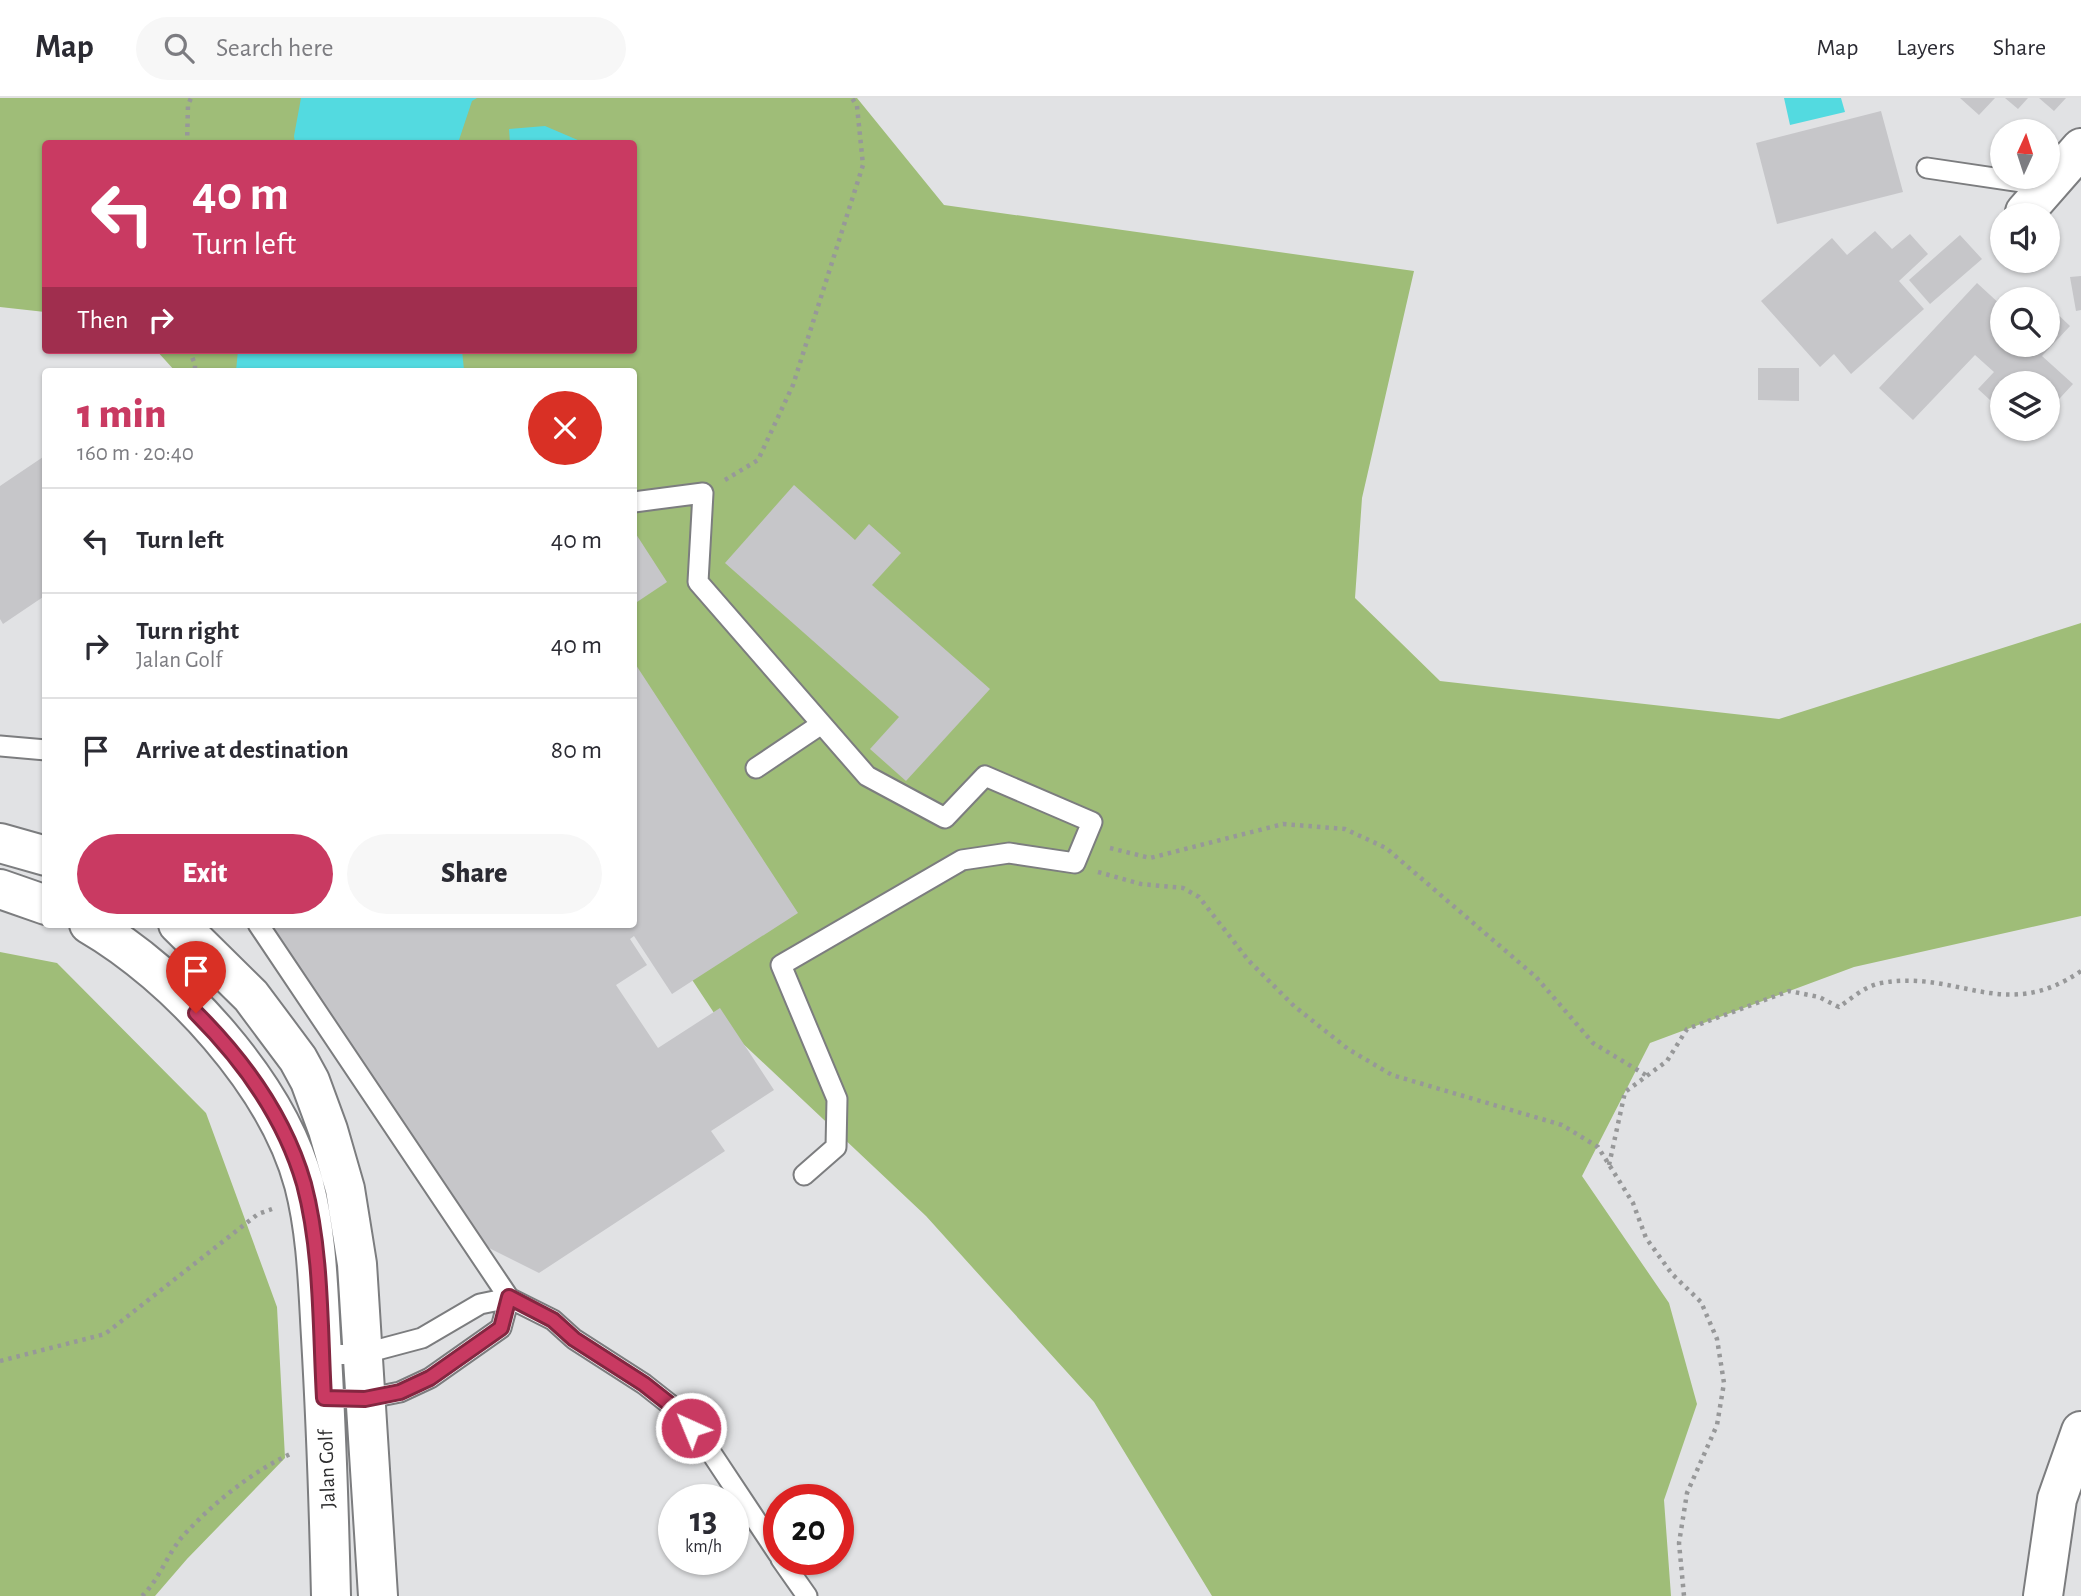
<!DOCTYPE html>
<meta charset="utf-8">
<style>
:root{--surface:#fff;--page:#f7f7f7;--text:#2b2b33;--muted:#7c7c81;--line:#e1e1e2;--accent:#c93a62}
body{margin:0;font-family:"Alegreya Sans",sans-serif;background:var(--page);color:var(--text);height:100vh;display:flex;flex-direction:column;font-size:26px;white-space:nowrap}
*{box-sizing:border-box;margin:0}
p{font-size:23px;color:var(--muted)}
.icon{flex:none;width:38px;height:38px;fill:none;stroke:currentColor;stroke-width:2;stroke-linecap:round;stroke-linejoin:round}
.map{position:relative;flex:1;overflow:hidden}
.details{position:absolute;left:42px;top:270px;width:595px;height:560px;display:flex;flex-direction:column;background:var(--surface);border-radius:7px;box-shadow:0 2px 5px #0004}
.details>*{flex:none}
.banner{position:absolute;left:42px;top:42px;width:595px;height:214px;border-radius:7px;box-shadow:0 2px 5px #0004;background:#c93a62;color:#fff;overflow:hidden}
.needle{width:46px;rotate:3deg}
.fabs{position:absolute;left:1990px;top:21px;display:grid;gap:14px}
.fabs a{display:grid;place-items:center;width:70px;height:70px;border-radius:50%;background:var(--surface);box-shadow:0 2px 5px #0004;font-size:35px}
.speed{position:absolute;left:658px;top:1386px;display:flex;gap:14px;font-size:35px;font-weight:700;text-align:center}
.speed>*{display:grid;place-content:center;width:91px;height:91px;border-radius:50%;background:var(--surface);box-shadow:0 2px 5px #0004;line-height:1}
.speed small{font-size:18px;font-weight:400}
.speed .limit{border:10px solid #d22;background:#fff;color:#111}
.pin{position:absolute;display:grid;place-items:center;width:60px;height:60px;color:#fff;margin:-72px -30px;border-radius:50% 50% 50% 0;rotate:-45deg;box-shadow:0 0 7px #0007}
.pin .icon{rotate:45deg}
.me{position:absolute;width:77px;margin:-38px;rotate:316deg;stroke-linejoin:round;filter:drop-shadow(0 0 5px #0008)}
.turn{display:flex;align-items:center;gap:24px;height:147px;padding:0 35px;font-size:32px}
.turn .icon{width:91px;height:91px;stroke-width:2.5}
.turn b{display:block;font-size:49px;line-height:60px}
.then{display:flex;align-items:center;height:66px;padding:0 35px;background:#0003;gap:14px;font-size:26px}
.round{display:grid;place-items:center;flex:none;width:74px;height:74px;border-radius:37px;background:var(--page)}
.overview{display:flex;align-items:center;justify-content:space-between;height:119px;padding:0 35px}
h1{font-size:42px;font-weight:800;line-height:52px;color:var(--accent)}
.primary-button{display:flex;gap:14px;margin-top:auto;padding:14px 35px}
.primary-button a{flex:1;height:80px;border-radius:42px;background:var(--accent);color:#fff;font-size:28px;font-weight:800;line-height:80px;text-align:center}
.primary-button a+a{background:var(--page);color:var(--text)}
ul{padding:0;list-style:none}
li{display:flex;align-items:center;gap:21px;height:105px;padding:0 35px;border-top:2px solid var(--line)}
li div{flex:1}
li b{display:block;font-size:26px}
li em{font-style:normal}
header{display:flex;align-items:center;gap:42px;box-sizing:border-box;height:98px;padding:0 35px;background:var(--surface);border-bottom:2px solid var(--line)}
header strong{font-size:33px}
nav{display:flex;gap:38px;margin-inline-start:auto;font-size:24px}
.search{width:490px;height:63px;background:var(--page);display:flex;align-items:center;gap:18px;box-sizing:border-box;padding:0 24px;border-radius:38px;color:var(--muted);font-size:26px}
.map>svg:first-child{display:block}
.green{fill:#9fbd78}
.water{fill:#53dae0}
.building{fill:#c6c6c9}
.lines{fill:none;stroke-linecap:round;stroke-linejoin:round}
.service-casing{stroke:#7c7d7f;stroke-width:23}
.minor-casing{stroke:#7c7d7f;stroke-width:42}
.tertiary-casing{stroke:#7c7d7f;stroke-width:42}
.path{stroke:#979899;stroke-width:4.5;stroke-dasharray:3.5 5;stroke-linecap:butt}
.service{stroke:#fff;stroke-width:19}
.minor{stroke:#fff;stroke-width:38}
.tertiary{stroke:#fff;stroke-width:38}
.route-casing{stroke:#832640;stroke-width:18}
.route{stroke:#c93a62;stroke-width:12}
.labels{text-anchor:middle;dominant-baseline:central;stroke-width:5;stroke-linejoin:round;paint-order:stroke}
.street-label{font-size:21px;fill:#2d2d2e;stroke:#fff}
</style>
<header>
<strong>Map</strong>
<div class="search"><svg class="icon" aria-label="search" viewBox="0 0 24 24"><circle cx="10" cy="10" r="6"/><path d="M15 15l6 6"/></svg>Search here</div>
<nav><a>Map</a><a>Layers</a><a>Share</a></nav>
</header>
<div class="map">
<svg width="2081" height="1498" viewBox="0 0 2081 1498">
<rect width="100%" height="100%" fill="#e1e2e4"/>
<path class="green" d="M0 0H857L944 107 1414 173 1362 400 1355 500 1440 583 1779 621 2081 525V818L1854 869 1650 945 1582 1078 1669 1205 1697 1306 1664 1402 1671 1498H1212L1094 1304 926 1118 720 924 634 794V273H175L156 252H634V46H46L45 214 0 209Z
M0 854 57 865 206 1015 277 1209 285 1360 187 1461 155 1498H0Z"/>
<path class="water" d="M301 0H477L472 3 458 45H295L294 38Z
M1784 0H1841L1845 14 1790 27Z
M545 28 580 43 582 45H510L509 31Z
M238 252H462L464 272 236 273Z"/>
<path class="building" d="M1960 0H1995L1979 17Z
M2005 0H2028L2018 11Z
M2039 0H2066L2054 13Z
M1881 13 1903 94 1777 126 1756 45Z
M1875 133 1892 151 1910 136 1928 156 1899 183 1924 211 1851 276 1834 256 1820 269 1761 203 1832 140 1847 157Z
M1960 137 1982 161 1930 206 1909 182Z
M2081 178V212L2076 213 2070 179Z
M1977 185 2002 208V247H2048V207L2070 228 2042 258 2073 286 2048 313V285H2002V313L1978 291 1994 274 1975 257 1913 322 1879 290Z
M1758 270H1799V303L1758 302Z
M46 357V497L3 526 0 521V388Z
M794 387 855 442 869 426 901 455 872 487 990 591 906 683 870 651 899 619 725 465Z
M634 433 667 484 634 506Z
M634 564 798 815 672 896 634 838 630 841 647 867 616 887 658 950 720 910 774 992 711 1033 725 1053 539 1175 481 1146 271 826H634Z"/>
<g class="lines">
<defs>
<path id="service" d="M1927 70 2048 88
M634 404 703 395 698 484 867 678 945 720 985 678 1092 724 1075 765 1009 755 962 762 781 867 837 1001 836 1049 804 1077
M0 648 46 652
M756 670 820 627
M258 826 509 1200 553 1222 574 1241 644 1286 677 1312 706 1347 779 1457
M322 1257 362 1256 422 1240 480 1206 509 1200
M324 1300 365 1301 400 1294 430 1280 501 1230 509 1200
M781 1461 807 1498"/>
<path id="minor" d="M2025 114 2081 50
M2043 1498 2057 1401 2081 1333"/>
<path id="tertiary" d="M0 745 46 758
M0 791 46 807
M89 826C177 877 277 986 304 1086 317 1136 318 1188 321 1239 326 1325 329 1412 331 1498
M178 826 251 898 298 961 310 983 328 1032 345 1091 357 1166 378 1498"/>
</defs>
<use href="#service" class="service-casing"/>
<use href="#minor" class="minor-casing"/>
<use href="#tertiary" class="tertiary-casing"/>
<path class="path" d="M187 46 188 7 191 0
M189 252 195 266V273
M725 382 758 362 793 287 863 67 857 8 852 0
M1110 750 1150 760 1283 726 1345 731 1386 750 1536 879 1593 945 1649 979
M1098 774 1141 786 1183 790 1199 799 1249 863 1294 908 1348 951 1392 977 1562 1027 1598 1049 1633 1105 1646 1140 1672 1176 1701 1204 1717 1241 1724 1285 1717 1327 1687 1395 1679 1445 1684 1498
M1609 1067 1625 994 1667 963 1687 931 1789 893 1819 899 1839 909C1852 900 1865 888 1881 885 1958 871 2004 926 2081 873
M0 1263 105 1236 258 1116 272 1111
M142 1498C159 1482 167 1457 182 1439 212 1406 250 1375 290 1356"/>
<use href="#service" class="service"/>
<use href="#minor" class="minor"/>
<use href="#tertiary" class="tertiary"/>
</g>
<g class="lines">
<defs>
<path id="route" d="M196 915C244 963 285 1020 304 1086 322 1154 320 1229 324 1300L365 1301 400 1294 430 1280 501 1230 509 1199 553 1222 574 1241 644 1286 677 1312 691 1330"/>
</defs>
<use href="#route" class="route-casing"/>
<use href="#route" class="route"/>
</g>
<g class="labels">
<g class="street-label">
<text transform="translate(327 1371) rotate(-92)">Jalan Golf</text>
</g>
</g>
</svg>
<div class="fabs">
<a><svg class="needle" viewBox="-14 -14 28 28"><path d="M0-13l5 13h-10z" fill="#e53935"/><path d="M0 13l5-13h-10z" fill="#7c7c81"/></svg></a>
<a><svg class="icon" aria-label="sound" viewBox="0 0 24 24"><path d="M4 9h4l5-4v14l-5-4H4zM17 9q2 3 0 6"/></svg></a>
<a><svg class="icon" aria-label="search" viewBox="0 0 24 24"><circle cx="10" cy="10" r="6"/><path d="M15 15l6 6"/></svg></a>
<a><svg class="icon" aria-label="layers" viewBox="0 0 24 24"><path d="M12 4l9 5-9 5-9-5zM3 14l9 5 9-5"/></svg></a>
</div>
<div class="speed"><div>13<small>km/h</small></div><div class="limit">20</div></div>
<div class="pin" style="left:196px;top:915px;background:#d93025"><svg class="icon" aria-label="arrive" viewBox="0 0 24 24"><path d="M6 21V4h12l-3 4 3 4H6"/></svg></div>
<svg class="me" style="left:691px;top:1330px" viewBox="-20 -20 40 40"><circle r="17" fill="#c93a62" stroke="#fff" stroke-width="3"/><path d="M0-11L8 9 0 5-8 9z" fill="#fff"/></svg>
<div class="banner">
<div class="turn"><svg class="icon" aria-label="left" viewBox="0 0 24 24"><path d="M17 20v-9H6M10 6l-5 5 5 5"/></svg><div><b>40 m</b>Turn left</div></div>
<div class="then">Then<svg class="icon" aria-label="right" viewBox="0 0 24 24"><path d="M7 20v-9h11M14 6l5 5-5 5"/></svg></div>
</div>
<section class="details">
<div class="overview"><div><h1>1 min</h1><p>160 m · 20:40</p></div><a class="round" style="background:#d93025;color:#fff"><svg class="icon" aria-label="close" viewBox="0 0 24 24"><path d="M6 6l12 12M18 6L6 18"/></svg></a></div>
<ul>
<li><svg class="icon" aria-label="left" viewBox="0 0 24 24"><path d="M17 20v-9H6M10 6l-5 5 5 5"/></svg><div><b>Turn left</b></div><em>40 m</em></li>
<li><svg class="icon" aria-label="right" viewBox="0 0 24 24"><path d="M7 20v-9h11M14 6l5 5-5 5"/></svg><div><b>Turn right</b><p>Jalan Golf</p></div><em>40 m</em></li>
<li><svg class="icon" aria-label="arrive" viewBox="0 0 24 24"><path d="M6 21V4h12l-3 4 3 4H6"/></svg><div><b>Arrive at destination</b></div><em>80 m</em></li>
</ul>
<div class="primary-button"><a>Exit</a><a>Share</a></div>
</section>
</div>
